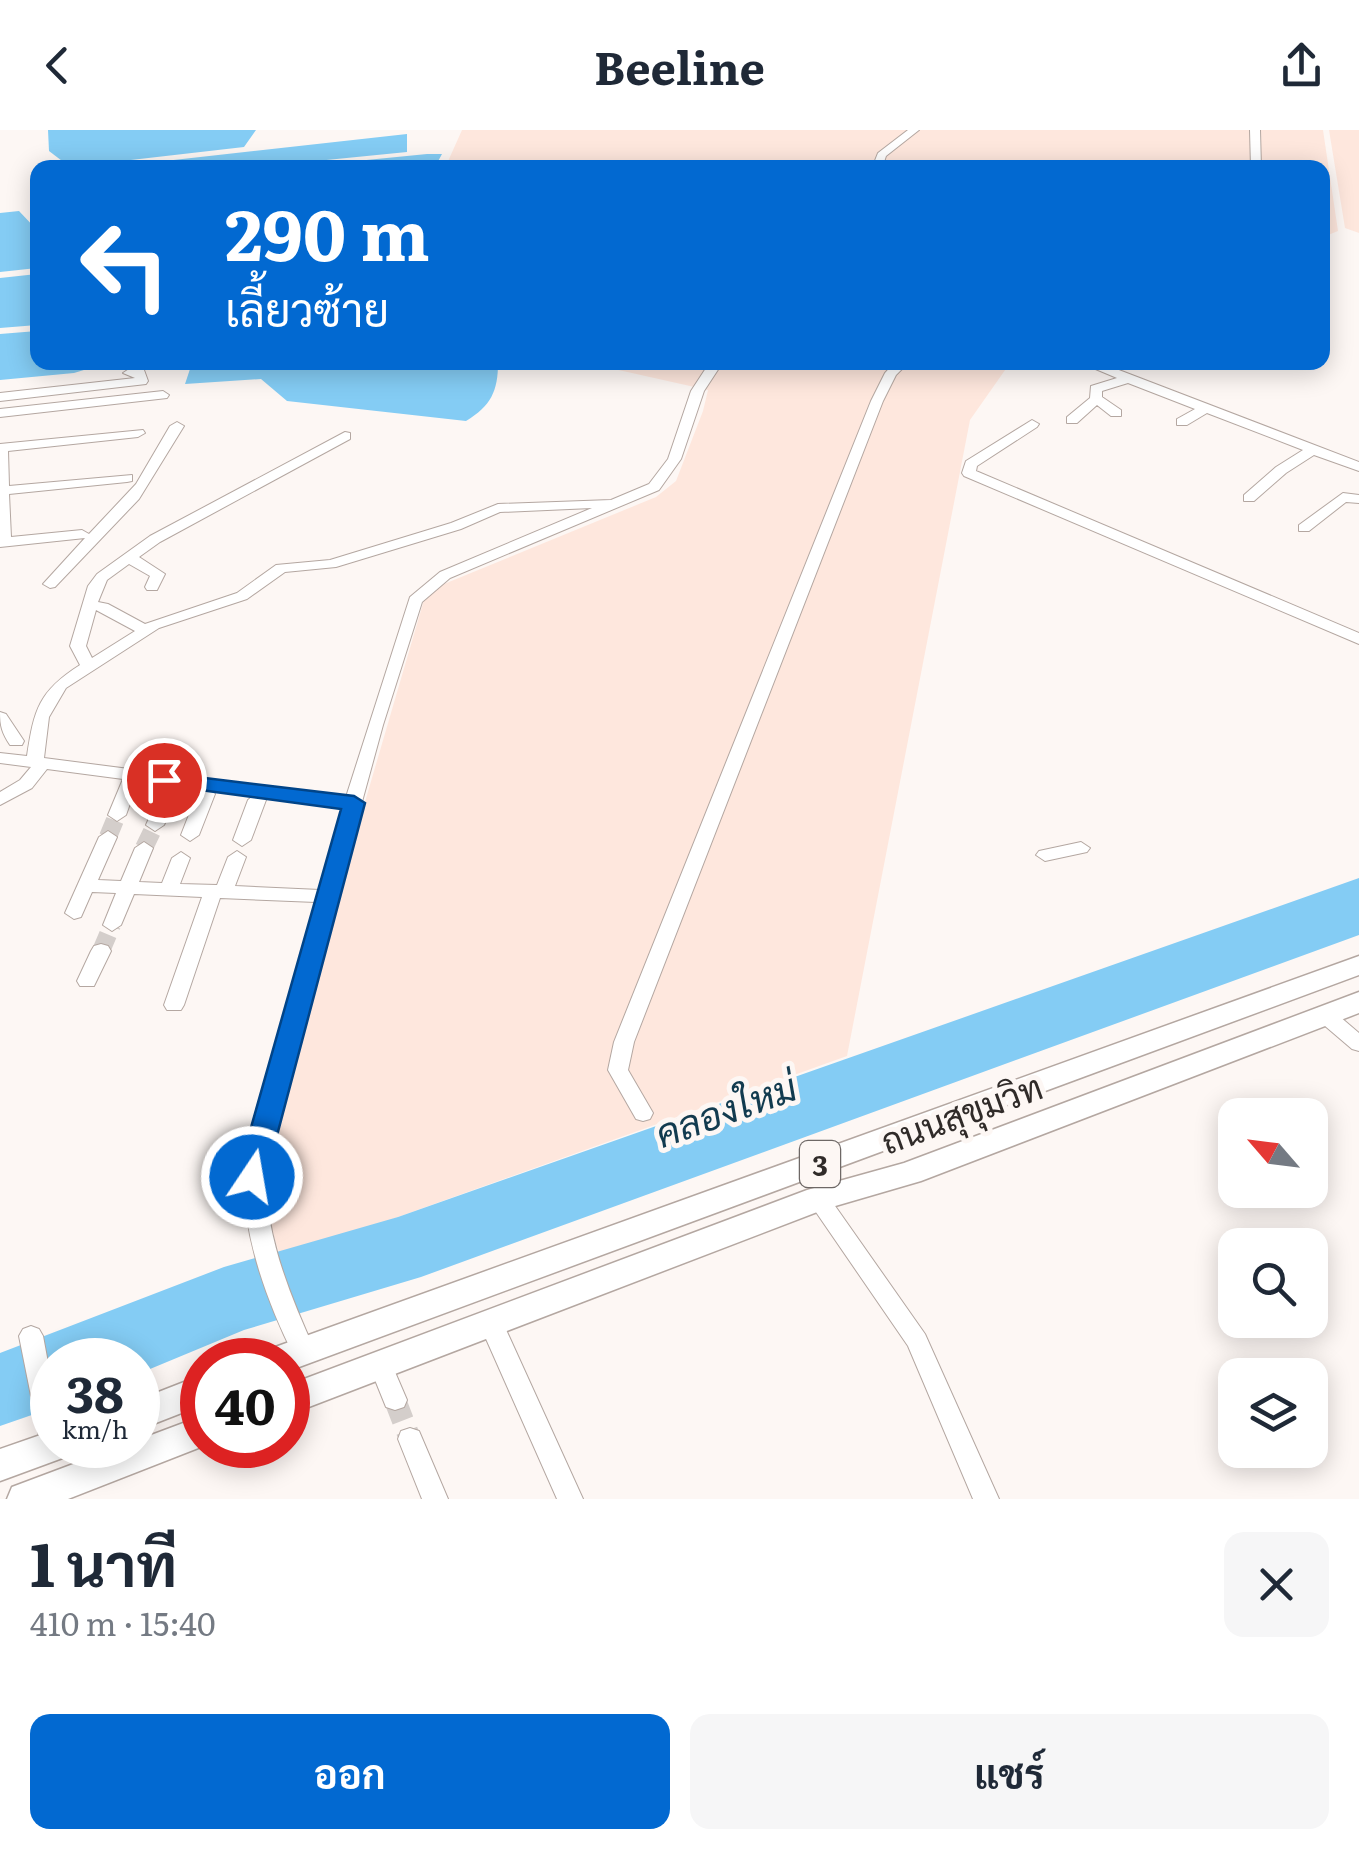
<!DOCTYPE html>
<html lang="th">
<meta charset="utf-8">
<style>
:root{--surface:#fff;--page:#f6f6f7;--text:#1f2937;--muted:#747a83;--accent:#0269d1}
body{margin:0;font-family:Literata,Sarabun,serif;background:var(--page);color:var(--text);height:100vh;display:flex;flex-direction:column;font-size:38px;white-space:nowrap}
*{box-sizing:border-box;margin:0}
p{font-size:32px;color:var(--muted)}
.icon{flex:none;width:55px;height:55px;fill:none;stroke:currentColor;stroke-width:2;stroke-linecap:round;stroke-linejoin:round}
.map{position:relative;height:1369px;overflow:hidden}
.drawer{display:flex;flex-direction:column;background:var(--surface);flex:1}
.drawer>*{flex:none}
.banner{position:absolute;left:30px;top:30px;width:1300px;height:210px;border-radius:20px;box-shadow:0 5px 25px #0003;background:#0269d1;color:#fff;overflow:hidden}
.needle{width:65px;rotate:298deg}
.buttons{position:absolute;left:1218px;top:968px;display:grid;gap:20px}
.buttons a{display:grid;place-items:center;width:110px;height:110px;border-radius:20px;background:var(--surface);box-shadow:0 5px 25px #0003;font-size:50px}
.speed{position:absolute;left:30px;top:1208px;display:flex;gap:20px;font-size:50px;font-weight:700;text-align:center}
.speed>*{display:grid;place-content:center;width:130px;height:130px;border-radius:50%;background:var(--surface);box-shadow:0 5px 25px #0003;line-height:1}
.speed small{font-size:25px;font-weight:400}
.speed .limit{border:15px solid #d22;background:#fff;color:#111}
.pin{position:absolute;display:grid;place-items:center;width:85px;height:85px;color:#fff;margin:-42px;border:5px solid #fff;border-radius:50%;box-shadow:0 2px 10px #0007}
.me{position:absolute;width:110px;margin:-55px;rotate:12deg;stroke-linejoin:round;filter:drop-shadow(0 0 8px #0008)}
.turn{display:flex;align-items:center;gap:35px;height:210px;padding:0 30px;font-size:45px}
.turn .icon{width:130px;height:130px;stroke-width:2.5}
.turn b{display:block;font-size:70px;line-height:85px}
.round{display:grid;place-items:center;flex:none;width:105px;height:105px;border-radius:20px;background:var(--page)}
.overview{display:flex;align-items:center;justify-content:space-between;height:170px;padding:0 30px}
h1{font-size:60px;font-weight:700;line-height:75px}
.button{display:flex;gap:20px;margin-top:auto;padding:20px 30px}
.button a{flex:1;height:115px;border-radius:20px;background:var(--accent);color:#fff;font-size:40px;font-weight:700;line-height:115px;text-align:center}
.button a+a{background:var(--page);color:var(--text)}
header{display:flex;justify-content:space-between;align-items:center;height:130px;padding:0 30px;background:var(--surface);font-size:45px;font-weight:700}
.map>svg:first-child{display:block}
.built{fill:#fee7dd}
.water{fill:#84ccf4}
.lines{fill:none;stroke-linecap:round;stroke-linejoin:round}
.minor-tunnel-far1{stroke:#d4cecb;stroke-width:18;stroke-dasharray:18 9;stroke-linecap:butt}
.minor-tunnel{stroke:#d4cecb;stroke-width:22;stroke-dasharray:22 11;stroke-linecap:butt}
.minor-casing{stroke:#b4a7a1;stroke-width:2}
.highway-casing{stroke:#b4a7a1;stroke-width:3}
.minor{fill:#fff;fill-rule:evenodd}
.highway{fill:#fff;fill-rule:evenodd}
.route{fill:#0269d1;stroke:#014488;stroke-width:2.5}
.labels{text-anchor:middle;dominant-baseline:central;stroke-width:10;stroke-linejoin:round;paint-order:stroke}
.shield{fill:#fdf7f4;stroke:#6e6866;stroke-width:2.5}
.shield-label{font-size:28px;font-weight:bold;fill:#302b29}
.near-street-label{font-size:35px;fill:#302b29;stroke:#fdf7f4}
.near-water-label{font-size:38px;font-style:italic;fill:#123b4f;stroke:#fdf7f4}
</style>
<header><svg class="icon" aria-label="back" viewBox="0 0 24 24"><path d="M15 5l-7 7 7 7"/></svg>Beeline<svg class="icon" aria-label="share" viewBox="0 0 24 24"><path d="M12 15V3M7 8l5-5 5 5M5 13v7h14v-7"/></svg></header>
<div class="map">
<svg width="1359" height="1369" viewBox="0 0 1359 1369">
<rect width="100%" height="100%" fill="#fdf7f4"/>
<path class="built" d="M462 0H1323L1338 101 1323 107 1322 38H445Z
M1329 0H1359V103L1345 98Z
M587 233H1010L970 290 847 926 281 1129 259 1058 263 1021 424 470 444 454 656 367 676 351 703 281 708 260Z"/>
<path class="water" d="M48 0H256L244 17 70 37 49 21Z
M407 4V22L256 37H111Z
M427 24H442L435 37H296Z
M19 81 37 100V138L0 142V83Z
M37 144V195L0 198V148Z
M37 201 38 232 107 233 74 243 0 250V204Z
M192 233H498C498 261 491 276 466 291L287 271 261 249 185 254Z
M1359 748V805L421 1147 244 1200 138 1244V1230H52V1278L0 1296V1223L224 1137 398 1087Z"/>
<g class="lines">
<path class="minor-tunnel-far1" d="M108 707 117 685
M144 718 155 695
M101 821 112 795"/>
<path class="minor-tunnel" d="M395 1270 410 1309"/>
<defs>
<path id="minor" d="M908 0H919L886 26 882 38H872L878 23Z
M1250 0H1260L1261 38H1251Z
M710 232H723L704 261 681 329 659 360 450 448 422 472 383 595 266 1023C261 1095 286 1156 315 1221L311 1228 303 1231 295 1228C263 1164 239 1095 244 1023L316 772 220 768 184 875 181 880H167L164 875 202 767 134 764 121 795 112 801 103 795 116 763 92 762 81 787 74 789 65 783 99 707 108 701 117 707 98 750 121 751 135 718 144 712 153 718 139 752 162 753 172 728 181 722 190 728 180 754 217 755 228 727 237 721 246 727 235 756 320 760 343 677 264 667 266 670 251 710 242 716 233 710 248 670 253 666 212 660 215 664 199 705 190 711 181 705 197 664 204 659 178 656 180 659 164 695 155 701 146 695 162 659 167 655 138 651 126 685 117 691 108 685 123 649 47 639 32 658 0 675V662L20 650 31 637 0 633V623L27 626C34 579 39 561 80 535L70 516 88 456 97 444 150 406 345 302 350 303V309L160 412 139 427 165 444 157 460H147L145 457 150 446 129 434 107 450 98 472 108 474 145 494 237 463 276 435 330 430 451 393 498 374 611 370 649 354 668 329 691 261ZM592 378 440 442 410 467 346 667 44 628 49 587 66 558 159 498 247 469 285 442 336 437 461 399 500 382ZM96 480 135 501 92 528 86 516Z
M895 232H909L896 245 883 271 634 912 628 940 653 983 650 989 643 991 636 989 608 940 614 912 871 271 885 243Z
M1079 232H1098L1359 332V341L1314 325 1286 343 1254 371H1244V365L1276 337 1303 320 1207 283 1187 295H1177V289L1195 279 1128 253 1102 261V267L1121 280V286H1111L1097 275 1077 293H1067V287L1090 268 1091 256 1117 248Z
M129 239 144 240 148 251 146 254 0 271V263L135 248 123 243Z
M163 261 169 265 167 268 0 287V279Z
M1032 290 1039 294 1037 297 977 336 976 341 1359 503V514L964 346 962 343 966 331Z
M177 292 184 296 139 369 55 457 50 458 43 454 85 408 0 417V314L143 300 145 303 138 307 8 321 9 356 132 345V351L127 352 9 364 11 407 82 400 89 404 136 354 170 296Z
M1343 363 1359 365V373L1346 372 1309 401H1299V395Z
M0 582 6 584 24 611 22 615H10C2 603 0 596 0 582Z
M1081 712 1090 718 1087 722 1045 731 1036 725 1039 721Z
M101 814 108 816 111 821 94 856H80L77 851 91 821 94 816Z
M1325 878 1332 880 1359 903V921L1352 919 1318 890 1315 885 1318 880Z
M818 1060 826 1063 925 1204 999 1369H973L908 1216 807 1069 810 1063Z
M491 1183 499 1186 503 1193 583 1369H557L479 1193 483 1186Z
M31 1196 39 1199 43 1206 52 1254V1315H62L52 1322 43 1319 40 1311 19 1206 23 1199Z
M381 1225 389 1228 407 1270 404 1277 395 1280 386 1277 369 1235 373 1228Z
M410 1298 419 1301 448 1369H422L398 1309 401 1301Z"/>
<path id="highway" d="M1359 826V845L291 1240 288 1241V1230H262L267 1220Z
M1359 862V883L921 1051 825 1079 288 1285V1255L807 1060 904 1033Z
M202 1245V1275L138 1300V1270Z
M202 1286V1315H206L68 1369H7L12 1357 124 1315H138V1310Z
M52 1301V1315H74L68 1326 0 1351V1319Z"/>
</defs>
<use href="#minor" class="minor-casing"/>
<use href="#highway" class="highway-casing"/>
<use href="#minor" class="minor"/>
<use href="#highway" class="highway"/>
</g>
<path class="route" d="M164 643 354 666 365 673 266 1047 261 1055 252 1058 242 1055 237 1047 341 679 156 654 153 650 156 645Z"/>
<g class="labels">
<rect class="shield" x="800" y="1011" width="40" height="46" rx="8"/>
<g class="shield-label">
<text x="820" y="1034">3</text>
</g>
<g class="near-street-label">
<text transform="translate(961 982) rotate(-20)">ถนนสุขุมวิท</text>
</g>
<g class="near-water-label">
<text transform="translate(725 978) rotate(-20)">คลองใหม่</text>
</g>
</g>
</svg>
<div class="buttons">
<a><svg class="needle" viewBox="-14 -14 28 28"><path d="M0-13l5 13h-10z" fill="#e53935"/><path d="M0 13l5-13h-10z" fill="#747a83"/></svg></a>
<a><svg class="icon" aria-label="search" viewBox="0 0 24 24"><circle cx="10" cy="10" r="6"/><path d="M15 15l6 6"/></svg></a>
<a><svg class="icon" aria-label="layers" viewBox="0 0 24 24"><path d="M12 4l9 5-9 5-9-5zM3 14l9 5 9-5"/></svg></a>
</div>
<div class="speed"><div>38<small>km/h</small></div><div class="limit">40</div></div>
<div class="pin" style="left:164px;top:650px;background:#d93025"><svg class="icon" aria-label="arrive" viewBox="0 0 24 24"><path d="M6 21V4h12l-3 4 3 4H6"/></svg></div>
<svg class="me" style="left:252px;top:1047px" viewBox="-20 -20 40 40"><circle r="17" fill="#0269d1" stroke="#fff" stroke-width="3"/><path d="M0-11L8 9 0 5-8 9z" fill="#fff"/></svg>
<div class="banner">
<div class="turn"><svg class="icon" aria-label="left" viewBox="0 0 24 24"><path d="M17 20v-9H6M10 6l-5 5 5 5"/></svg><div><b>290 m</b>เลี้ยวซ้าย</div></div>
</div>
</div>
<section class="drawer">
<div class="overview"><div><h1>1 นาที</h1><p>410 m · 15:40</p></div><a class="round"><svg class="icon" aria-label="close" viewBox="0 0 24 24"><path d="M6 6l12 12M18 6L6 18"/></svg></a></div>
<div class="button"><a>ออก</a><a>แชร์</a></div>
</section>
